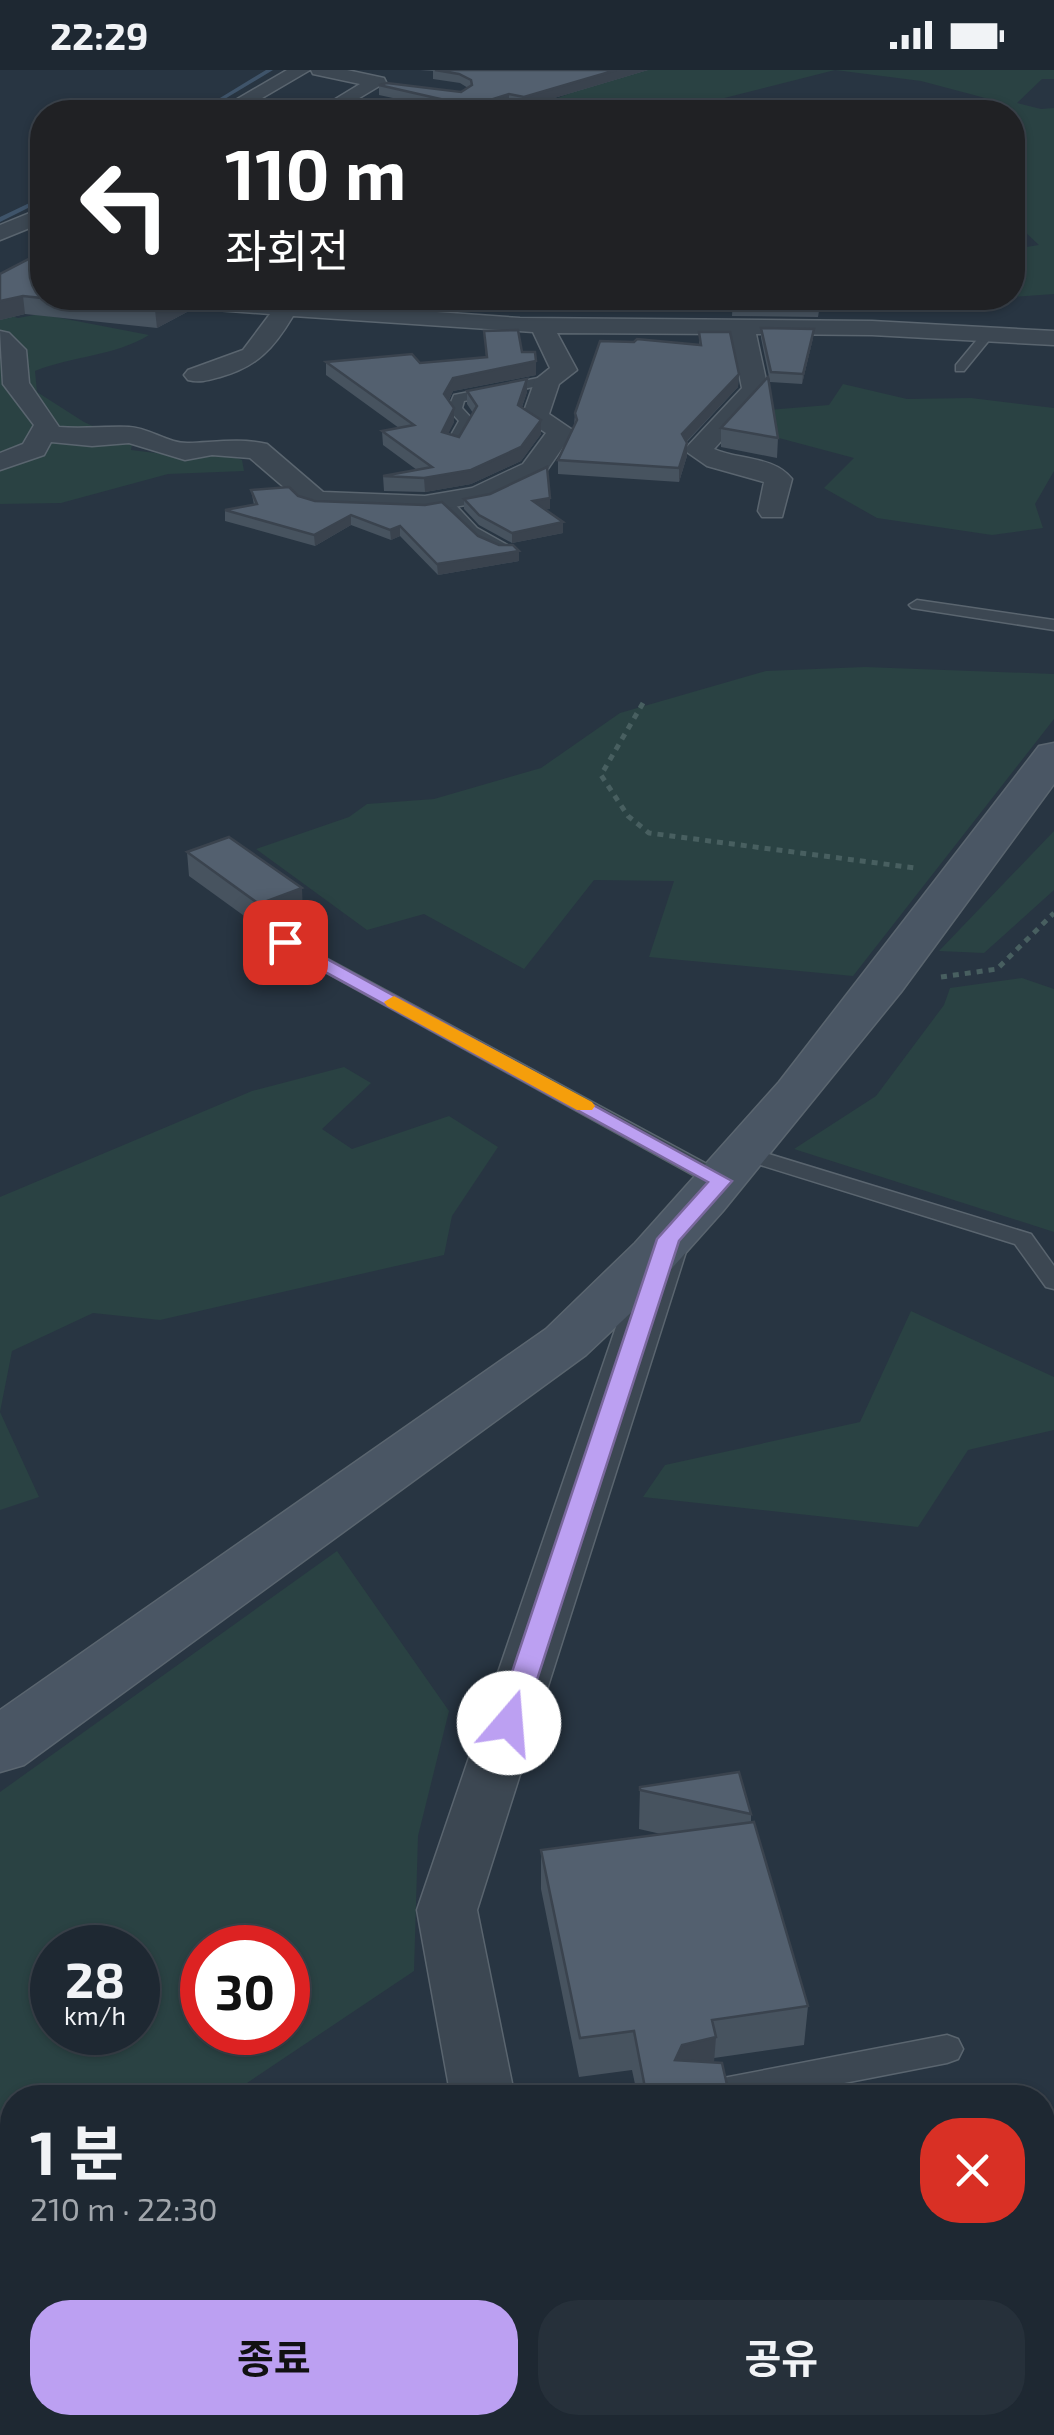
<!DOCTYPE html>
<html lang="ko">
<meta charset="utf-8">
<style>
:root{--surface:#1e2832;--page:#26303a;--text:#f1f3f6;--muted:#a1a6ac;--line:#3c444d;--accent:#bca0f2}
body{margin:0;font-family:"Exo 2","Noto Sans KR",sans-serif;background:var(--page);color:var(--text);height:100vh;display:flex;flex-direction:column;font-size:38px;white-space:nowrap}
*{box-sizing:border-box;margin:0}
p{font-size:32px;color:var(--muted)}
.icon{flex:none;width:55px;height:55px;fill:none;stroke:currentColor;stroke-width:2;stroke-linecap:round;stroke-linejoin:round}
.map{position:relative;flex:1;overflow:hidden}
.drawer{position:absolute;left:0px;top:2015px;width:1055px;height:350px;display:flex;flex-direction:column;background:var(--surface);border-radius:40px 40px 0 0;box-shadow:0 2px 8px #0004,0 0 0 2px var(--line)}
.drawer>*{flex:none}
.hud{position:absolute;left:30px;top:30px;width:995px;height:210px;border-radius:40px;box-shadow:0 2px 8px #0004,0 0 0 2px var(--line);background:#202124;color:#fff;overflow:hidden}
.speed{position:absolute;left:30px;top:1855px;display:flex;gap:20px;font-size:50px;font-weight:700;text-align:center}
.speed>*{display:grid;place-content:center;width:130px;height:130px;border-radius:50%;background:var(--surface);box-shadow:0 2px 8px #0004,0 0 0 2px var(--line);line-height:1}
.speed small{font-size:25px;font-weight:400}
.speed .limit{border:15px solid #d22;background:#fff;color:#111}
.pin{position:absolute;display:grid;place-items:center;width:85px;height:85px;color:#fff;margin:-42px;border-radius:20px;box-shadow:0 5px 15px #0006}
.me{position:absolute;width:110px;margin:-55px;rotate:18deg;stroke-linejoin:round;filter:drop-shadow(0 0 8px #0008)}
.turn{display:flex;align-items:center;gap:35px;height:210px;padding:0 30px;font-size:45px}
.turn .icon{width:130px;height:130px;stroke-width:2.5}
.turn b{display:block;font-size:70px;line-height:85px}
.round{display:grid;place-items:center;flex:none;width:105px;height:105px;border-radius:40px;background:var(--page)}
.summary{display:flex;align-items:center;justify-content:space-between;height:170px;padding:0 30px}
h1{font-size:60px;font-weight:700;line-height:75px}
.cta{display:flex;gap:20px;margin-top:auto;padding:20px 30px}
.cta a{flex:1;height:115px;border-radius:40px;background:var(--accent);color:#111;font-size:40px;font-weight:700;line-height:115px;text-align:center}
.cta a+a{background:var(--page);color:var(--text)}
.status{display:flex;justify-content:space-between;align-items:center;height:70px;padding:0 50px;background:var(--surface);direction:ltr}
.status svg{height:28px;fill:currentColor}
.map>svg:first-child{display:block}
.green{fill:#2a4243;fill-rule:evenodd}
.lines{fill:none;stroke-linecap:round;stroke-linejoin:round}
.stream{fill:#3f546a;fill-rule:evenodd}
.lane-casing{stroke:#5a656f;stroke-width:3}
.street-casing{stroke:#5a656f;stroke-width:3}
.secondary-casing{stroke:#5a656f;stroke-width:3}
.path{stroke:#485f60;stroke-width:5;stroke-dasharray:6 6;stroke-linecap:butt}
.lane{fill:#3c4752;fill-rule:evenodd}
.street{fill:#3c4752;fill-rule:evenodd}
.secondary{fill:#4a5664;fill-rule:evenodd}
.wall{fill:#47535f}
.shaded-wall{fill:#3a434e}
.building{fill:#53606f;stroke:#3a434e;stroke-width:2.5}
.route{fill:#bca0f2;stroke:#7a689d;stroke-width:2.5}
.slow{fill:#f59e0b}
</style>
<div class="status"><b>22:29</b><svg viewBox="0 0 49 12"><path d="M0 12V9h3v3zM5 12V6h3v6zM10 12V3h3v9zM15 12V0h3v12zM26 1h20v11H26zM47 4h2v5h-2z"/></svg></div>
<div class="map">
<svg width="1054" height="2365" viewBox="0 0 1054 2365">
<rect width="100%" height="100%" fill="#283542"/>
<path class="green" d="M629 0H1054V9H1042L1017 33 1041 39 1054 38V224L1013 227V179L1039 175 1025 162 1013 161 1012 42H958L989 29 921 11 835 0 669 42H522Z
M0 243 18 248 40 244 149 265C115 286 72 286 35 301L37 322 84 352 132 374 131 380 189 387 228 385 242 390 244 401 168 404 61 433 0 434Z
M843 314 907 329 971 328 1054 338V401L1035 434 1043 458 992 465 877 448 824 418 854 388 749 360 768 340 829 335Z
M865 597 1054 604V649L853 906 649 887 674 811 594 810 524 899 424 844 367 860 256 779 349 747 367 734 434 729 541 698 620 643 766 601Z
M1054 761V820L984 883 939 881Z
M1022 908 1054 919V1162L794 1079 876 1026 944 935 950 918Z
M344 997 371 1013 322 1059 352 1079 449 1046 498 1077 452 1146 444 1185 160 1250 93 1243 12 1281 0 1342 39 1427 0 1440V1127L252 1021Z
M911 1241 1054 1307V1360L968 1380 918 1457 643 1427 665 1395 860 1352Z
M337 1481 449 1641 418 1766 414 1901 226 2027 12 2028V2095L0 2098V1722ZM52 1878H138V1962H52ZM202 1878H288V1962H202Z"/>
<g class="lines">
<path class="stream" d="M266 0H273L203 42H197Z
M42 127V131L0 152V147Z"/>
<defs>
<path id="lane" d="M985 260 995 263 964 301H956V295Z
M548 306 554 310 553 313 464 331 462 338 473 350 458 377 446 374 459 351 448 339 454 325Z
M439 428H449L477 458 511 477V483C483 485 457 453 439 434Z
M917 530 1054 550V560L912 538 909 535Z
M285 866 729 1106 732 1111 721 1118 713 1116 278 876V868Z
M746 1077 1031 1164 1054 1196V1219L1046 1217 1015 1174 738 1088 735 1083 738 1078Z
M947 1965 958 1969 963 1979 958 1989 947 1993 767 2028H676L681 2018 692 2014Z"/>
<path id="street" d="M287 0H310L238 42H215Z
M311 0H347L384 8 386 12 336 42H314L360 14 313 4Z
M42 138V153L0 170V155Z
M136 228H239L520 248 872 251 1054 261V275L872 265 756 264 768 319 714 379C739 390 774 386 792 409L782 447H762L758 441 764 412 707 396 684 380 742 318 731 264 557 263 577 300 559 314 549 344 574 361 543 406 489 431 425 442 316 438 306 436 250 388 212 385 185 390 129 373 92 376 51 372 44 385 0 400V383L23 374 34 355 3 314 0 261 9 263 26 280 29 313 59 357C83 359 106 356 129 357 150 358 169 374 189 373 216 372 240 368 267 374L323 422 425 426 472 418 523 394 546 363 522 347 535 310 550 298 533 262 293 246C274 278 257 297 220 307 209 310 200 313 188 310L184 305 188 300 243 280 270 244 148 235Z
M668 1155 684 1159 690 1169 477 1840 515 2028H451L417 1840 646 1169 652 1159Z
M510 2352H582L584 2365H512Z"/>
<path id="secondary" d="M1054 673V714L901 922 723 1141 640 1234 586 1285 24 1695 0 1702V1640L546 1259 635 1173 779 1012 1039 676Z"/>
</defs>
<use href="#lane" class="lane-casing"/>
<use href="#street" class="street-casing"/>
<use href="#secondary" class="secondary-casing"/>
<path class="path" d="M643 633 601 705 628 746 649 763 915 798
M941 907 997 899 1054 843"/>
<use href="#lane" class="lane"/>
<use href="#street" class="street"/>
<use href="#secondary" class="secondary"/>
</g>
<path class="wall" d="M420 0H648L524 37 509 34 481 42H457L379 25V15L461 22 468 18 460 13 433 9V1Z
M0 204 187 242 157 258 25 244 0 250Z
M733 228H820L819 241 818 247 732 246Z
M761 258 813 268 802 314 770 312 761 268Z
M484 261 522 282 536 305 453 321 449 330 454 352 448 363 459 367 473 343 467 334V321L527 322 522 337 541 350V364L521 391 471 414 425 422 384 421 383 406 417 400 383 375 382 361 399 358 326 305V292L420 293 486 287Z
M699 262 739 304 738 317 687 372V386L679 412 558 404V390L574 356 575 343 699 275Z
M721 358 778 368 777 388 721 377Z
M251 420 298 426 478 466 519 491 438 505 400 466 391 470 351 455 315 476 225 451V440L254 435Z
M550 428V439H545L563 452V463L512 473 479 455 464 439V429Z
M187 782 303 842 261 858 189 806Z
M640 1717 751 1744V1752L808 1936 804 1975 714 1988V1992L730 2028H638L632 2000 579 2007 541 1819V1780L661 1764 639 1759Z
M622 2352H803L806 2365H624Z"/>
<path class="shaded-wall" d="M616 0H648L524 37V27Z
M509 24V34L481 42H471V36Z
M23 226 25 244 0 250V231Z
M179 228H186L187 242 157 258 155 240Z
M814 259 813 268 802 314 803 304Z
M536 291V305L453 321 445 338 444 324 453 308Z
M739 304 738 317 681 377 682 364Z
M527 309V322L518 348V335Z
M454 338V352L443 375 442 362Z
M541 350V364L521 391 471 414 425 422 424 408Z
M687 373V386L679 412V398Z
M550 428V439L533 441V431Z
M351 445V455L315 476 314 465Z
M563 452V463L512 473V463Z
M400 456V466L391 470 390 460Z
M519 481V491L438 505 437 494Z
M302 818 303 842 261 858 259 834Z
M716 1967 713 2006 675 1990 682 1975Z"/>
<path class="building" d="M435 0H616L524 27 509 24 471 36 379 15 387 13 461 22 472 15 471 10 459 4Z
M42 182V228H179L155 240 23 226 0 231V204Z
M761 258 814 259 803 304 771 302Z
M518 260 522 282H535L536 291 453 308 444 324 454 338 442 362 459 367 477 336 467 321 527 309 518 335 541 350 521 377 471 400 424 408 383 406 432 397 382 361 414 355 326 292 412 284 420 293 487 287 484 261Z
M699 262H730L739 304 682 364 687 373 679 398 558 390 577 350 575 343 600 271 634 272 637 269 701 275Z
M768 307 778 368 721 358Z
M547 397 550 428 533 431 563 452 512 463 479 445 464 429 490 424Z
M289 417 298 426 315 431 425 435 442 432 478 466 499 475H513L519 481 437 494 400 456 390 460 351 445 314 465 225 440 257 434 251 420Z
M229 767 302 818 259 834 187 782Z
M739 1702 751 1744 640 1720V1717Z
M754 1752 808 1936 712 1950 716 1967 682 1975 675 1990 722 1993 730 2028H647L634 1961 580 1968 541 1780Z
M630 2352H803L806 2365H633Z"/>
<path class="route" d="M285 866 732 1111 679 1171 523 1653 519 1661 509 1664 499 1661 495 1653 657 1169 708 1112 278 876 275 872Z"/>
<path class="slow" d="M394 926 592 1032 595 1036 592 1040H577L387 936 384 932Z"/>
</svg>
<div class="speed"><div>28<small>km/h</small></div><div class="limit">30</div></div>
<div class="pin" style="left:285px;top:872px;background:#d93025"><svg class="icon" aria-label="arrive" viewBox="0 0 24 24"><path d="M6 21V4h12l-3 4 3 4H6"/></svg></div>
<svg class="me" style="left:509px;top:1653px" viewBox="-20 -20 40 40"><circle r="19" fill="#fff"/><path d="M0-13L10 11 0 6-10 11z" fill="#bca0f2"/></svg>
<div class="hud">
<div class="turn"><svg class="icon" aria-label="left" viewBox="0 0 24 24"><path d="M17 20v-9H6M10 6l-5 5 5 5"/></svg><div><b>110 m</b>좌회전</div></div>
</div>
<section class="drawer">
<div class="summary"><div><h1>1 분</h1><p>210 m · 22:30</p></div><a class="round" style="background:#d93025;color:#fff"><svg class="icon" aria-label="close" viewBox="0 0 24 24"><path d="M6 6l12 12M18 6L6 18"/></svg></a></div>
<div class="cta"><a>종료</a><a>공유</a></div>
</section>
</div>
